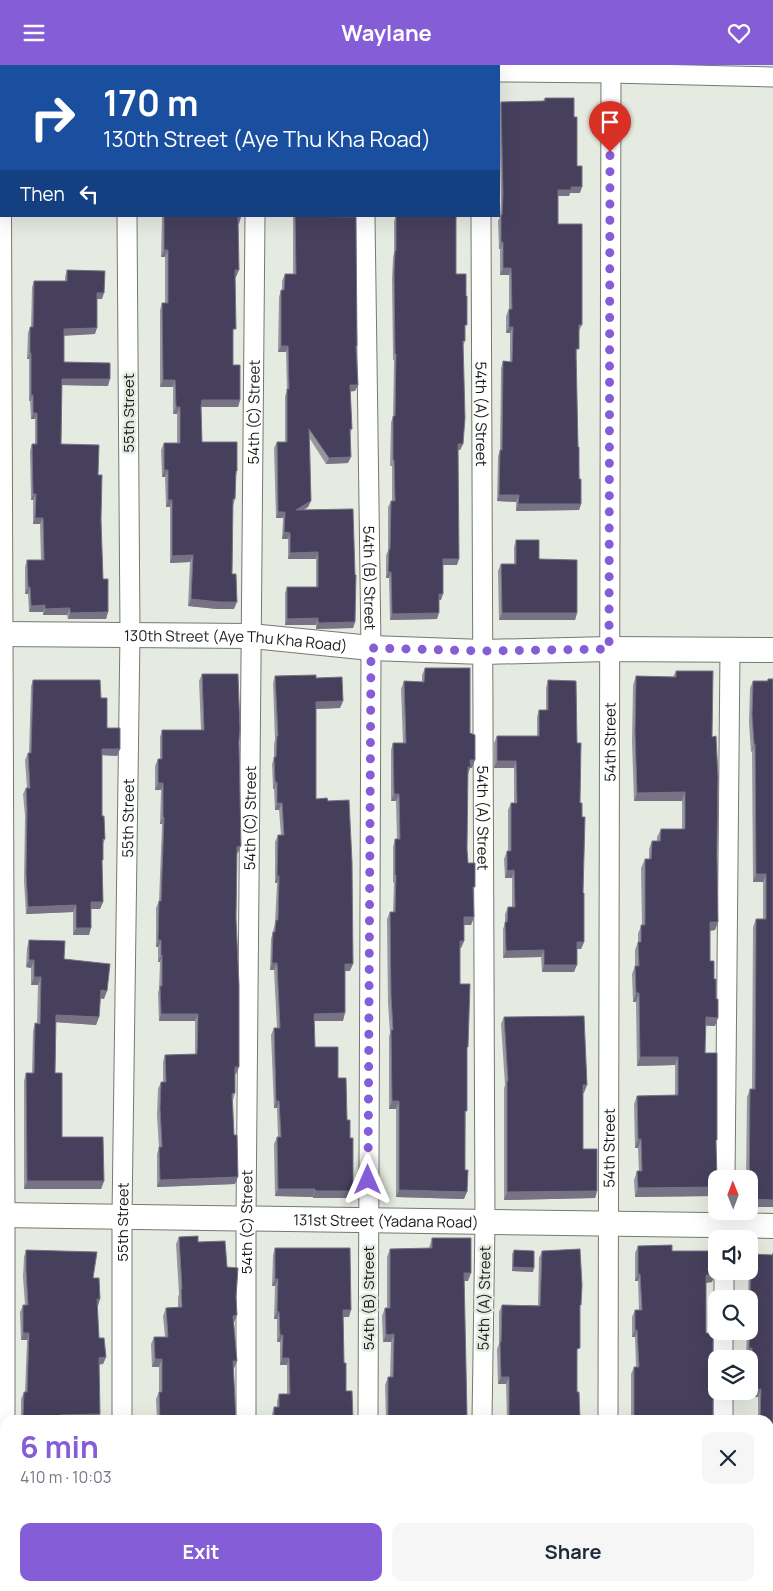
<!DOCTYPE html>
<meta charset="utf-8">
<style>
:root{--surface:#fff;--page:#f6f6f7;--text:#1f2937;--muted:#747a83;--accent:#845dd7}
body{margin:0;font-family:Manrope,sans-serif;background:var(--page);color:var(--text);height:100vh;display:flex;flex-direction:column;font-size:19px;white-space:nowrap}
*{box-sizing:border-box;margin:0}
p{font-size:16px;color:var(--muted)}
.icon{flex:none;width:28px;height:28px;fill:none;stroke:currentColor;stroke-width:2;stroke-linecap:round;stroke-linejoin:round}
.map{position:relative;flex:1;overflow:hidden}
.details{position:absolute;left:0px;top:1350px;width:774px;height:176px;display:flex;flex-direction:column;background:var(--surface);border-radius:15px 15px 0 0;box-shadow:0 5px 20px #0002}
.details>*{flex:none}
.guide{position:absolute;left:0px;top:0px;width:500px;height:152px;box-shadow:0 5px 20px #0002;background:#1a4fa0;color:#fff;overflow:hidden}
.needle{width:32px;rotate:359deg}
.buttons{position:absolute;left:708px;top:1105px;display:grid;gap:10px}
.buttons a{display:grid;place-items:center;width:50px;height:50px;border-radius:10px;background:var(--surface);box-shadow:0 5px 20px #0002;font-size:25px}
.pin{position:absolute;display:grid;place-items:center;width:42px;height:42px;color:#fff;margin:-51px -21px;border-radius:50% 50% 50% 0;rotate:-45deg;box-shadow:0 0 5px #0007}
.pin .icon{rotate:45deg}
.me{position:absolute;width:55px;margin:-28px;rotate:0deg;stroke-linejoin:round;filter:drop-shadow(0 0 4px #0008)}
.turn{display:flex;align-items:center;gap:18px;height:105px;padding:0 20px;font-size:22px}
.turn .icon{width:65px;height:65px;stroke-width:2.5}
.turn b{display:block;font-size:35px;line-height:42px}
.then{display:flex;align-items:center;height:48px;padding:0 20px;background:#0003;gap:10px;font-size:19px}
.round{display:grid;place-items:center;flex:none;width:52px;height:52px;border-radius:10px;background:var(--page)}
.overview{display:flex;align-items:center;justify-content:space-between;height:85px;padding:0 20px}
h1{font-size:30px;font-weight:700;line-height:38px;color:var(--accent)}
.primary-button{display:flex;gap:10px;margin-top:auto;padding:10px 20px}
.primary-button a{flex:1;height:58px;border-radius:10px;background:var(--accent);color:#fff;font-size:20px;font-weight:700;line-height:58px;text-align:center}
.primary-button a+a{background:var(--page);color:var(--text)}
header{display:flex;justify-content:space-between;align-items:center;height:65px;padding:0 20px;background:var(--accent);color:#fff;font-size:22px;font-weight:700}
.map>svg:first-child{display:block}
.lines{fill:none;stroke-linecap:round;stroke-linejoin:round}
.minor-casing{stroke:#757971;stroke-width:21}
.tertiary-casing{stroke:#757971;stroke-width:26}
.minor{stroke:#fff;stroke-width:19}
.tertiary{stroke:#fff;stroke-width:24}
.wall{fill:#96969f}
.shaded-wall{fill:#777385}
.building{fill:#47405d;stroke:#777385}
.route{stroke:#845dd7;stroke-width:9;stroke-dasharray:0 16.2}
.labels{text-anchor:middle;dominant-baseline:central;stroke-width:5;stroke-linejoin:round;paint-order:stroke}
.street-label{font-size:15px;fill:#181a17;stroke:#e6ebe1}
</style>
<header><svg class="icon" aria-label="menu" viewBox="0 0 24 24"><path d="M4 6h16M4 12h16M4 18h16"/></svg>Waylane<svg class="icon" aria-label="heart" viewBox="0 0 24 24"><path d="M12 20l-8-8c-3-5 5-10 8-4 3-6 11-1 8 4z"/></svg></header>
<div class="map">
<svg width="773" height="1526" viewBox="0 0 773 1526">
<rect width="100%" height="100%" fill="#e6ebe1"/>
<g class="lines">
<defs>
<g id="minor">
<path d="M1 0 5 1150V1526"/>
<path d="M126 1V0"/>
<path d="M256 1V0"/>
<path d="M363 1V0"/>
<path d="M480 1V0"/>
<path d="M499 7 610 8 773 12"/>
<path id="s1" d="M365 151 371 583 368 1355"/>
<path id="s2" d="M481 151 485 1158 482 1355"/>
<path d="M725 1114 730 585"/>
<path d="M724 1174V1146"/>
<path d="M724 1234V1206"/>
<path d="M723 1294V1266"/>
<path id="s3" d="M122 1355V1151L130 569 127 151"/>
<path id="s4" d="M246 1355V1153L255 151"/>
<path id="s5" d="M608 1355 611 0"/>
<path d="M723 1355V1326"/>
<path d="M246 1521V1526"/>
<path d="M122 1526V1521"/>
<path d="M367 1526V1521"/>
<path d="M480 1526V1521"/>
<path d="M607 1526V1521"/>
<path d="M722 1526V1521"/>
</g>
<g id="tertiary">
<path id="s6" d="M0 569 252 571 371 583 483 587 609 584 773 585"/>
<path id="s7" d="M0 1150 773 1161"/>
</g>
</defs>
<use href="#minor" class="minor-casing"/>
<use href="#tertiary" class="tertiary-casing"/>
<use href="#minor" class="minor"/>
<use href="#tertiary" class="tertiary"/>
</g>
<path class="wall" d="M545 33 574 52 577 101 580 128H570L569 131H558V159L582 260 579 266 576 291 578 382 581 439 579 445 516 446V437L497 436 498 391 500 386 501 303 503 296 510 297V268H506V251L509 244V210H500V184H499L498 156 500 151 501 137 499 43 501 37 543 36Z
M162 151H241L238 159 236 212 235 213 233 271V300L240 335 238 342H201L202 377 237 406 236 411 235 434 233 441 232 509 234 544H217L188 541 190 497 170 498V442H166L165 412H162L161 385 164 378H177V349H173V322H160V245L162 238H165V192H161Z
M293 151H346L357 281 356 284 358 320 355 326H350L352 364 350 368 348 398 326 399 310 374 311 436 308 442 304 445 355 557 353 563 318 564H316V560H285V528L287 522H316V494H288V474H282L283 453H276L274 383 277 377H285V331L287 326 286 287H278L279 232 281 225H282V216L285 209H293Z
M396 151H456V209L465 266V276L463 281V379L460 385H458L457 500H443L441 535H439L437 554 390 555 389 513H386V490L388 486V442L391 436H392V401H390L391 357 393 352 394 295H393L392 214 393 192 394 188V156Z
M67 205 102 234H97L95 269 64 270V297L108 321 62 320 61 379 98 410 101 455 103 514 108 547 106 554H68L67 550H43V547H29L28 529H25V502L27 495H41L40 459H33V435H31L30 386 32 379H35V354H31L30 336H29V294H27L28 268 30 262H31L32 222 34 216H65V212Z
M516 475 539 494 577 548 575 555H499L498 506 501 499H514V482Z
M425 603 470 668 472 703H470L467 709V784L468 798 473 827 474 852 471 860H464V876L461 883H460V919L467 987 464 1134 396 1132V1044H389V972L390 968 388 938 387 854 390 847H393L394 817 393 818V782L395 774H397L396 736H391V685L393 678H403L401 624 404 616 422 617V610Z
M676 606 712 672 718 857 715 865 710 866V896L714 914 715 961H705V988L716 1078 714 1131 635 1132 634 1115 637 1106H639L638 1083H635L634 1039 637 1031 675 1030V1000L637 1001 636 937H633L632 909 635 901V885L638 877V868L642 860 641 803 645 794H649V784L652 776H657V772L661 764H682V736H634L632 676 633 620 636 611 673 612Z
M202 609 239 677 238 788H237L236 853V1009H235V1028L233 1035 235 1119 157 1122V1089L159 1083 157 1050 158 1024 161 1017H163V997L165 990 195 989V956H159L158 928 159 924 160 897H158V882H156V843L159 836 162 759H160L161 725H155V701L158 694H160V672L162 665H201L199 616Z
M275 611 316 613 343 636 340 643 316 644V734L350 906H345L343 956H314L315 982 338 1013 350 1073 353 1126 350 1133H313V1132L275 1131 274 1079 277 1072H278L277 1043H274L271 970 274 963H277L274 905H270L271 874 275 858 277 818H275V777L278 770H281L279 745H275L274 724H273L272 699 274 693V679L275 675 273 618Z
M768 614 773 1142 749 1114H746L747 1032 750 1024H752L753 862 756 854H763V817H753L752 686 751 687 749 658 750 623 753 616H767Z
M33 615 101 633 107 663 120 684 117 691 102 690V751L105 774 103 779 102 799 103 837 100 844H91L89 870H73V847L26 849 24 816 25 751 23 729 26 723H27L25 695 28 688H29L31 621Z
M548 615 577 678 584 877 581 884H577L574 907H542L541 892 503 893V864L505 858V849L508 842H512V813H505L504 794 507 786H508V745L511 738H514V703H494V678L497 671H537V652L539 645H546V623Z
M29 875 64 894 104 934 100 933 99 952 96 960 56 957 55 1008 62 1072 104 1116 101 1124H24V1016L26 1008H32L33 966 35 958H37L38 920H31V903L26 902 27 883Z
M504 952 584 1028H583V1084L597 1126 595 1133 504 1135V1023L505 1020 501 959Z
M179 1172 198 1177 227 1202 234 1258 237 1296 234 1303 233 1304 236 1355H157L156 1334 159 1327V1302H152L151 1279 154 1272H165L163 1251 166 1243H178V1232L179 1229 176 1179Z
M432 1173 468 1216H464L467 1350 465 1355H386L385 1320 388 1312H390L391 1277H383L382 1251 385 1243H387V1192L390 1184 429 1183Z
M638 1181 672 1186 712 1217 706 1218V1268L713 1355H631V1309L634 1302H636L635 1272H632V1252L635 1245H639L638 1216H635V1188Z
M275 1183 349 1252H343L344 1298 346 1326 353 1355H272V1349L274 1342H277V1336L279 1329H287V1300H280V1277H277V1254H274L275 1221H272L273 1190Z
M26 1185 93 1213 100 1234 97 1241 99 1273 106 1292 103 1299H99L98 1355H18L19 1352H21V1334L24 1327H25L27 1275H21L20 1247 23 1240H25L23 1212 24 1192Z
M514 1185 533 1207 512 1206V1189Z
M542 1186 580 1244 577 1290V1327L580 1355H507L506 1319H498L497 1284 499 1279V1247L502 1240H538L539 1193Z
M773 1188V1526H747V1521H769V1355H758V1332H751L749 1290H746L747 1266H749V1234H748L749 1196 751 1189 772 1190Z
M23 1521H100V1526H23Z
M274 1521H356V1526H274Z
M386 1521H465V1526H386Z
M496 1521H578V1526H496Z"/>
<path class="shaded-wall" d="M571 122H582L580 128H570L569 131H556L558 125Z
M238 152H241L239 159H235Z
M501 177H503L500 184H499Z
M164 185H168L165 192H161Z
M503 203H511L509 210H500Z
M235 205H239L236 212 232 213Z
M97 228H104L102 234H94Z
M509 262H513L510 268H506Z
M97 263 95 269 62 271 64 264Z
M281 281H288L286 287H278Z
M30 288H31L29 294H27Z
M62 314H110L108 321 60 320Z
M163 315H175L173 322H160Z
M350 320H358L355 326 348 327Z
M31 330H33L30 336H29Z
M202 335H240L238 342H199Z
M176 342H180L177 349H173Z
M33 348H37L35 354H31Z
M458 379H463L460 385H456Z
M351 392 348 398 326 399 329 393Z
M164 405H168L165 412H162Z
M33 429H36L33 435H31Z
M499 430H519L516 437 497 436Z
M168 435H172L170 442H166Z
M311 436 308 442 294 451 296 445Z
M518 439H581L579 445 516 446Z
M278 447H285L283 453H276Z
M35 453H43L40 459H33Z
M284 467 290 468 288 474H282Z
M318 487 316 494H288L290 488Z
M193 490 190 497 170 498 172 491Z
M443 494H459L457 500H441Z
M388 507H391L389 513H386Z
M28 522H30L28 529H25Z
M439 529H443L441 535H437Z
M191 534 237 537 234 544H217L188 541Z
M45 540 43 547H29L31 541Z
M70 543 67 550H43L45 544Z
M108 547 106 554H68L70 548Z
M439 548 437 554 390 555 392 549Z
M502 548H577L575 555H499Z
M318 553 316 560H285L287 554Z
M318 557H355L353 563 316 564Z
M343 636 340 643 314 644 316 637Z
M754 679H755L752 686 751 687Z
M102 684H120L117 691 100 690Z
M470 695H475L472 703H470L468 709H465Z
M497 696H516L514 703H494Z
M275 717H277L274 724H273Z
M158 718H163L161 725H155Z
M685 727 682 736H634L637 728Z
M394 729H399L396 736H391Z
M277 738H282L279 745H275Z
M163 752H164L162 759H160Z
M241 781 238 788 234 789 237 782Z
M514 805 512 813H505L507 806Z
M756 809H766L763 817H753Z
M277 811H279L277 818H275Z
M91 837H103L100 844H89Z
M76 840 73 847 26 849 28 842Z
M464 852H474L471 860H462Z
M710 857H718L715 865 707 866Z
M76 863H91L89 870H73Z
M158 875H161L158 882H156Z
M460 876H464L461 883H457Z
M577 877H584L581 884H575Z
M544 885 541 892 503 893 506 886Z
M161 890H162L160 897H158Z
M29 895H34L31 903 26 902Z
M272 898H277L274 905H270Z
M345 899H353L350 906H342Z
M544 900H577L574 907H542Z
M34 912H41L38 920H31Z
M101 925 107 926 104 934 98 933Z
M636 928H639L636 937H633Z
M345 948 343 956H311L314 949Z
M161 949H198L195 956H159Z
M56 950 99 952 96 960 53 957Z
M706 952 718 953 715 961 702 960Z
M640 992H678L675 1000 637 1001Z
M235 1002H239L236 1009H232Z
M583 1020H587L584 1028H580Z
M276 1036H279L277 1043H274Z
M392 1036H399L396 1044H389Z
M638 1074H641L638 1083H635Z
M238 1112 235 1119 157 1122 160 1115Z
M27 1116H104L101 1124H24Z
M716 1122V1125L714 1131 635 1132 638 1123Z
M278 1124H315L313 1132 275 1131Z
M399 1125 467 1127 464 1134 396 1132Z
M315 1126H353L350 1133H313Z
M597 1126 595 1133 504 1135 507 1127Z
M749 1134 773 1135V1142H749Z
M513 1202 534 1203 533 1207 512 1206Z
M464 1208H471L468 1216H461Z
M638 1209H640L638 1216H635Z
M706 1210H715L712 1217 704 1218Z
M275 1214H278L275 1221H272Z
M97 1234H100L98 1241H94Z
M343 1245H351L349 1252H341Z
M277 1246 279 1247 277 1254H274Z
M237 1250 234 1258 233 1251Z
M635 1265H637L635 1272H632Z
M23 1268H29L27 1275H21Z
M394 1269 391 1277H383L386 1270Z
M280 1270H283L280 1277H277Z
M749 1283H752L749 1290H746Z
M106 1292 103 1299 96 1300 99 1293Z
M282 1293H289L287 1300H280Z
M155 1294H162L159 1302H152Z
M233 1296H237L234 1303 230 1304Z
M501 1312H509L506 1319H498Z
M761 1324 758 1332H751L753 1325Z
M100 1349 98 1355H59L60 1350Z
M143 1521H159L157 1525 141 1524Z
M654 1521H664L711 1524V1526H653Z"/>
<path class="building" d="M545 33H574V52H577V101H582V122H571V125H558V159H582V260H579V284H576L578 382H579V414H581V439H518L519 430H499L500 385H502L503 296 512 297 513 262H509V244H512L511 203H503V177H501V150H502L503 130 501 37 545 36Z
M164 151H241L238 152 239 205H235L236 264H233V300H240V335H202L201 341 202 377H237V406H236L235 434H233L232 509H236L237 537H219L191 534 193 490 172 491V435H168V405H164V378H180V342H176L175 315H163L162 238H168V185H164Z
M295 151 356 152 357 281H356L358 320H350L352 364H350L351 392 329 393 309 364 311 436 296 445 353 444 355 510H356L355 557 320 558 318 557V553L287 554V522H318V487L290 488V468L284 467 285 447H278L277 377H287V324H289L288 281H281V225H284L285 209H296Z
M396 151H456V209H466V231H467V260H465V276H463L465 353 463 379H458L459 494H443V529H439V548L392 549 391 507H388L389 484H390L391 436H395L394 395H393V351H395L396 289H395L394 208 395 186H396Z
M67 205 105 206 104 228H97V263L64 264V297L110 298V314H62L61 379 99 380 98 410H102L101 455 103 514H108V547L70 548V543L45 544V540L31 541 30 522H28L27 495H44L43 453H35L36 429H33L32 379H37V348H33V330H31V288H30V262H33L34 216H67Z
M516 475H539V494L577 495V548H502L501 499H516Z
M425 603H470V668L475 670V695H470L471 702H468L467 784 468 798H475V822H473L474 852H464V876H460V919H470L468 982H467V1046H465V1105H468L467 1127 399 1125V1036H392L391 965H393L391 931 390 847H395L396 810H395V774H400L399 729H394L393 678H406L404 616 424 617Z
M676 606H713L712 672 716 671 718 712 717 789 718 857H710V896H714V914H716V934H718V953L706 952 705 988H717V1075H716L717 1114H716V1122L638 1123 637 1106H642L641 1074H638L637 1031 678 1030V992H640L639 928H636L635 901H639L638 877H641V860H645V794H651L652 776H660L661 764H685V727L637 728 635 667 636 611 676 612Z
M202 609H238L240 664 239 677 241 781 237 782 236 853 239 920V1002H235V1028L232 1029 234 1070H237L238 1112 160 1115 159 1082H162L160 1043 161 1017H166L165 990 197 989 198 949H161L160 921H162V890H161V875H158L159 836H161L164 752H163V718H158V694H162V665H204Z
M316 610V613L342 612 343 636 316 637V734L327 733 328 736 349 735 352 797 353 899H345V948L314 949 315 982H338V1013H346L347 1055H350V1073H353V1126H315V1124H278L277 1072H281L279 1036H276L274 963H280L277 898H272L273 867H275L276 855H278L279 811H277L278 770H284L282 738H277V717H275L274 692H276L277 671H278L275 611Z
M768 614H773V1135L749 1134 750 1024H755L756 854H766V809H756L755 679H754L752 650 753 616H768Z
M33 615H100L101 633H107V663H120V684H102V751H104L105 774H103V795H102L103 837H91V863H76V840L28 842 26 809 27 744 26 723H30L28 688H31Z
M548 615 576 616 577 678H581L580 738H582V752H585L583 828H584V877H577V900H544V885L506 886 505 857H507L508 842H515L514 805 507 806V786H511V738H517L516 696H497V671H539V645H548Z
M29 875 65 876 64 894 110 899 107 926 101 925 99 952 56 950 55 1008H62V1072H103L104 1116H27L26 1008H34L35 958 40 959 41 912H34V895H29Z
M584 951 587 1020H583V1084H597V1126L507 1127V1016H508L504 952Z
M198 1171V1177L225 1176 227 1202 238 1203 236 1232 237 1250 233 1251 237 1296H233L236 1355H160L159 1327H162V1294H155L154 1272H168L166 1243 182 1242 181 1224H182L179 1172Z
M432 1173H471V1208H464L467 1350H465V1355H388V1312H393L394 1269 386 1270 385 1243H390V1184L432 1183Z
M672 1180V1186H715V1210H706V1268H713V1355H634V1302H639L637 1265H635V1245H642L640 1209H638V1181Z
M275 1183H350L351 1245H343L344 1298H346V1326H352L353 1355H274V1342H279V1329H290L289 1293H282L283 1270H280L279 1247 277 1246 278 1214H275Z
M580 1184 582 1220 581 1240H580V1283L577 1284V1327H579L580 1355H509V1312H501L500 1277H501L502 1240 540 1241 542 1186Z
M26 1185 97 1187 93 1213H99L100 1234H97L99 1273H104L106 1292 99 1293 100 1349 60 1350 61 1355H19V1352H23L24 1327H27L29 1268H23V1240H28L26 1205Z
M514 1185 534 1186V1203L513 1202Z
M773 1188V1526H749V1521H769V1355H760L761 1324 753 1325 752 1283H749L751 1189 773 1190Z
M26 1521H100V1526H26Z
M276 1521H356V1525H349V1526H277Z
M389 1521H465V1526H389Z
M499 1521H578V1526H502V1524H499Z
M664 1521H711V1524Z"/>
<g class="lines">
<path class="route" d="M368 1115 371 583 483 586 609 584 610 87"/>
</g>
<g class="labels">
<g class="street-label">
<text transform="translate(128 348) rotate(-90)">55th Street</text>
<text stroke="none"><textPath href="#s4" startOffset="1008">54th (C) Street</textPath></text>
<text stroke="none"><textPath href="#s2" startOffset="198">54th (A) Street</textPath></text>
<text stroke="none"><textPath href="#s1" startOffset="362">54th (B) Street</textPath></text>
<text stroke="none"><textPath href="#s6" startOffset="236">130th Street (Aye Thu Kha Road)</textPath></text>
<text stroke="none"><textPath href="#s5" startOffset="678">54th Street</textPath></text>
<text stroke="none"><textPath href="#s3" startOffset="602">55th Street</textPath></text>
<text stroke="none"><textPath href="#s4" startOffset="602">54th (C) Street</textPath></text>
<text stroke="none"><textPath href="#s2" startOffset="602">54th (A) Street</textPath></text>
<text stroke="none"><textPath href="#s5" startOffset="272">54th Street</textPath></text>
<text stroke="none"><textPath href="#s7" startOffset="386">131st Street (Yadana Road)</textPath></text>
<text stroke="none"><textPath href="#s3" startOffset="198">55th Street</textPath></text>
<text stroke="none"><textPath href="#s4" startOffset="198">54th (C) Street</textPath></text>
<text transform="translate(368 1233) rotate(-90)">54th (B) Street</text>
<text transform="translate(484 1233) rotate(-89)">54th (A) Street</text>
</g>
</g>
</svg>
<div class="buttons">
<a><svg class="needle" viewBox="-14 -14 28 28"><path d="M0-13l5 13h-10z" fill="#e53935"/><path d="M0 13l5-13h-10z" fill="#747a83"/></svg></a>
<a><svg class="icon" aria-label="sound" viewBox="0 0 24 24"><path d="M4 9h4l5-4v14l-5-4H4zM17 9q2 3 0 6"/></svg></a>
<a><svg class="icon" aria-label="search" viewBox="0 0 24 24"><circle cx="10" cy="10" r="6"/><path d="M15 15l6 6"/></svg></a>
<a><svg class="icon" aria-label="layers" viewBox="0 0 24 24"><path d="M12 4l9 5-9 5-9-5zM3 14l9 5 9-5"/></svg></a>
</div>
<div class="pin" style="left:610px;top:87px;background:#d93025"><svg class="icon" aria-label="arrive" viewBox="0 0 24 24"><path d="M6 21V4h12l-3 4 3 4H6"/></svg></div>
<svg class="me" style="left:368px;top:1115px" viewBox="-20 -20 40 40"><path d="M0-17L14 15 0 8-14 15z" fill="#845dd7" stroke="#fff" stroke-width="4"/></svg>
<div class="guide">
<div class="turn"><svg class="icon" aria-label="right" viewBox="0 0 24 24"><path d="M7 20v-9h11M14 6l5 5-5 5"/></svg><div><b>170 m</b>130th Street (Aye Thu Kha Road)</div></div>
<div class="then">Then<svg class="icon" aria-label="left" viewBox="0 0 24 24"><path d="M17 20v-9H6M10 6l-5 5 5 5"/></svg></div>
</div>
<section class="details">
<div class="overview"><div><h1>6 min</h1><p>410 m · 10:03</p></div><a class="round"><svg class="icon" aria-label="close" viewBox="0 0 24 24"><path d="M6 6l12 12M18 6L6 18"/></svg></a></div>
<div class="primary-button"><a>Exit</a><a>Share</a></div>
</section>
</div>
